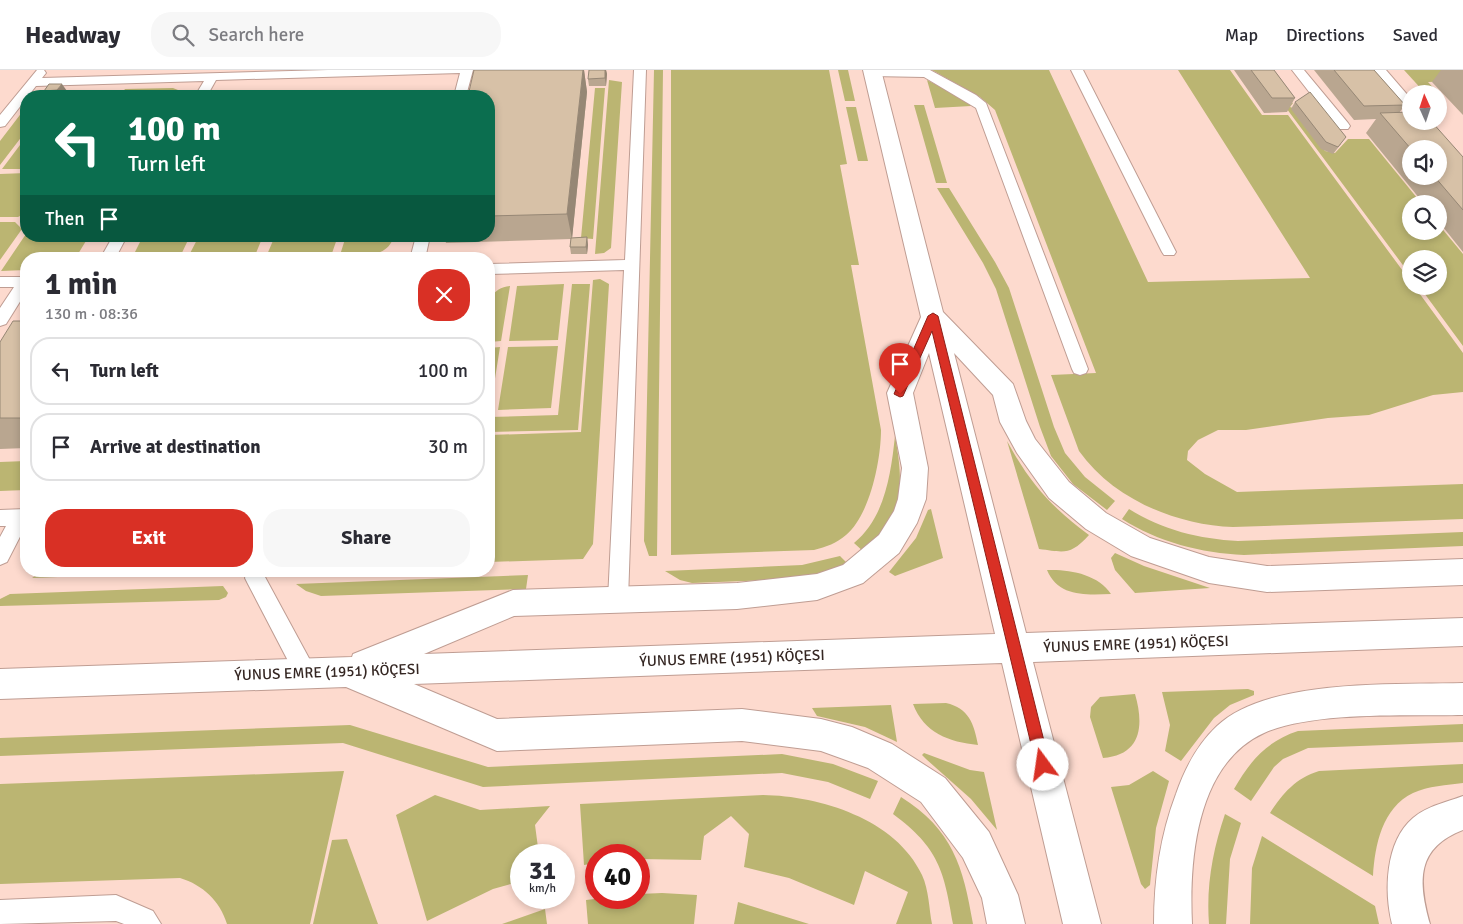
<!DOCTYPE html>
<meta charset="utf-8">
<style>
:root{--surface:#fff;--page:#f7f7f7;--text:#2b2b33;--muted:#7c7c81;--line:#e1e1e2;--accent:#d93025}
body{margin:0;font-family:Signika,sans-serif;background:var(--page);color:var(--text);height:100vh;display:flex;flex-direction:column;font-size:19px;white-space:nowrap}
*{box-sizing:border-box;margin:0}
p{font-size:16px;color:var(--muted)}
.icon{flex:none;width:28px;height:28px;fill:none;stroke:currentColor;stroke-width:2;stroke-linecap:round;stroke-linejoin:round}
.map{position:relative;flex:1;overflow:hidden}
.panel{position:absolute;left:20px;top:182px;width:475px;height:325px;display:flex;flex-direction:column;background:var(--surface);border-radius:20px;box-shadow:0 2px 8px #0003}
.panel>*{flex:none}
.banner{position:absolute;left:20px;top:20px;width:475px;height:152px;border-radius:20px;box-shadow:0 2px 8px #0003;background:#0b6e4f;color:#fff;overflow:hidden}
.needle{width:32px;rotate:357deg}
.controls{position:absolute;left:1402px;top:15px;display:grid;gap:10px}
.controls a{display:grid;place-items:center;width:45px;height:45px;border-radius:50%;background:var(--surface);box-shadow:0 2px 8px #0003;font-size:25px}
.speed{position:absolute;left:510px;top:774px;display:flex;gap:10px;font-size:25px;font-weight:700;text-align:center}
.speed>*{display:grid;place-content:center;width:65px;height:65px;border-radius:50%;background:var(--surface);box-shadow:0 2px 8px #0003;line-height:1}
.speed small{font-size:12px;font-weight:400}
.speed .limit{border:8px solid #d22;background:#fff;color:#111}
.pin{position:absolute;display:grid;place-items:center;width:42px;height:42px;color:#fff;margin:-51px -21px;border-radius:50% 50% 50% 0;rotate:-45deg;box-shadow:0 0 5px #0007}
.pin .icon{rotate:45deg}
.me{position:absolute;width:55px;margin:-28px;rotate:346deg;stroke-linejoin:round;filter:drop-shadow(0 0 4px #0008)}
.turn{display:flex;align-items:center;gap:18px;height:105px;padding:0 25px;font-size:22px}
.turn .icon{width:65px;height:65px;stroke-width:2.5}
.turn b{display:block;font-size:35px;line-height:42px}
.then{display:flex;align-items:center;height:48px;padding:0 25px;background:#0003;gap:10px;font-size:19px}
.round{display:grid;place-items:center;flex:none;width:52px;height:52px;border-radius:20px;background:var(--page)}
.head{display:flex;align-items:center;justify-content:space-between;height:85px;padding:0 25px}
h1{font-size:30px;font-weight:700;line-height:38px}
.button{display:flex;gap:10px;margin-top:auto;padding:10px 25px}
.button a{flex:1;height:58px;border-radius:20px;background:var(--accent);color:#fff;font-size:20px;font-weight:700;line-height:58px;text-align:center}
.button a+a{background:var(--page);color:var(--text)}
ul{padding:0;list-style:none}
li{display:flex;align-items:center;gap:15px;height:68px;margin:0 10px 8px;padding:0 15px;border:2px solid var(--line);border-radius:20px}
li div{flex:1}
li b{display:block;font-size:19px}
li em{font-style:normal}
header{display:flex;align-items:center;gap:30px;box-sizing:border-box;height:70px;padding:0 25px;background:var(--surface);border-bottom:1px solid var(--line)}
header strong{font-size:24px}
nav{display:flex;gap:28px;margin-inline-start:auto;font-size:18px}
.search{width:350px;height:45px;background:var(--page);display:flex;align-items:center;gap:12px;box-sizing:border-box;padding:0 18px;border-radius:20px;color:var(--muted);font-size:19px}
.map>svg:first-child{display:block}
.green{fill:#bbb572}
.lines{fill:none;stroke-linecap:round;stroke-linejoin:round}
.service-casing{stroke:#bf9d93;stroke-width:2}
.minor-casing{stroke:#bf9d93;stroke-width:2}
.tertiary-casing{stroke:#bf9d93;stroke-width:2}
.service{fill:#fff;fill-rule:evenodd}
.minor{fill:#fff;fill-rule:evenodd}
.tertiary{fill:#fff;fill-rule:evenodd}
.wall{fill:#b9a690;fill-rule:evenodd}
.shaded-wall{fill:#968775}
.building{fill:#d7c1a7;stroke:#968775}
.route{fill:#d93025;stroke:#8d1f18}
.labels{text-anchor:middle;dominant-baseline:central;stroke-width:4.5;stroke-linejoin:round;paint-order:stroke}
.street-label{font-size:15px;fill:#352723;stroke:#fff}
</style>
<header>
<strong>Headway</strong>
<div class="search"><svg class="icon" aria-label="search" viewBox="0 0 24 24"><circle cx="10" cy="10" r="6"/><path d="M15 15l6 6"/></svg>Search here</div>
<nav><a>Map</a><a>Directions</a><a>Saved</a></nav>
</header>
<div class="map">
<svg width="1463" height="854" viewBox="0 0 1463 854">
<rect width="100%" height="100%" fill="#fddace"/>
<path class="green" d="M654 0H663L657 486H649L644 471Z
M671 0H829L847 94 840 95 859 195H851L881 360C881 390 870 445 846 465 837 473 826 477 814 480L671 485Z
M838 0H848L855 31H845Z
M932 0H1049L1148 212 1310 208 1178 0H1230L1262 45H1288L1411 212V216H1414L1463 283V322L1433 325 1369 345 1328 348 1246 360H1218L1198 370 1188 381 1187 390 1205 404 1237 422 1463 414V449L1233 457C1176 455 1113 429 1079 381L1051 305 1096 303 995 40 980 27Z
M1258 0 1285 30 1293 33 1290 37 1299 40 1325 81 1335 83 1348 69H1369L1422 134H1411V161H1439V155L1463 184V276L1419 216H1439V189H1411V206Z
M1404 0H1463V11L1428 12 1438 23H1425Z
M609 10 622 12 611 178 604 183 595 184Z
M927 10 967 30 971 36 935 38Z
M173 18 178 20 175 26H120L125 19Z
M595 18H605L593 169 581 168Z
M372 21 370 26H301L302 22Z
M299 22 298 26H225L227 24Z
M914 35H924L947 113H936Z
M26 37V61L0 95V71Z
M846 37H856L868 91H858Z
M26 67V99H2Z
M26 103V143L18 147H0V104Z
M937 118H949L995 192 1009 218 1054 357 1065 383 1085 407 1115 431 1107 440 1073 414 1051 386 1040 357 996 219 983 193Z
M0 152H15L22 159 0 190Z
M26 164V166H89L75 189H26V200L1 201Z
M143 166H190L179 189H137L134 184Z
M199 166H263L254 188 187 189Z
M275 166H338L331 186 266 187Z
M346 166H394C387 190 360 185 340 185Z
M600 209 609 214 593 474 583 489 489 492V365L581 362 593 210Z
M564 214 558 270 509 271 517 216Z
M572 214H590L578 360 489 362V347L558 345Z
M510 216 501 271 489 272C489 250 481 219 510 216Z
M558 276 551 338 498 340 508 277Z
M500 277 490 340H489V278Z
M895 366C905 421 902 440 865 483L854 473C885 448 891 403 895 366Z
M1007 371C1029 412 1051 437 1089 465 1070 486 1064 482 1039 479Z
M26 391V420L0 421V392Z
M931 439 943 488 895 506 889 502 916 468 928 440Z
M1129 439C1162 460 1200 469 1238 471L1463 462V476L1244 485C1201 483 1158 472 1122 449Z
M1115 483 1144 496 1210 518 1135 523 1115 500 1111 488Z
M840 486 850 496 796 509 692 513 680 510 665 501 802 495Z
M1047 500C1069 499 1098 504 1111 524 1086 525 1058 527 1047 500Z
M43 501H213L32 508Z
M528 505 526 519 321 526 306 521 296 514Z
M223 516 228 523 226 527 219 530 0 536V529L10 524Z
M1248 619 1254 621V625L1230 635 1214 648 1181 691 1165 681 1170 655 1162 622Z
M1135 624C1144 655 1142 685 1103 688L1090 647 1091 637 1100 627Z
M946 633C969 638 974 654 978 675 949 672 924 663 913 634Z
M891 635 897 672 865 657 817 646 812 638Z
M1463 654V672L1308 678 1283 689 1274 697 1251 731 1234 719C1250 691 1267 671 1298 661Z
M350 655 488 697 782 684 833 694 878 711 870 729 828 712 782 703 483 717 343 673 0 686V668Z
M924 683 970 700 984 702 997 760 971 729 926 689 922 685Z
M1463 694V713C1447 715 1428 716 1413 723 1382 738 1375 775 1373 806L1270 743C1283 723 1296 708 1319 701Z
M344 701 310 854H227C220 831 203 815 180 808L0 814V714Z
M1153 701 1169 711 1156 758 1150 815 1145 819 1141 814 1111 717 1129 715Z
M435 725 480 740 550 736 535 755 539 785H521V811L493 819 427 851 396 745Z
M763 725C820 726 896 749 922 805 929 820 929 839 932 854H896L908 822 865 801 854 835 789 808 744 797 749 764 731 746 704 766 701 790 639 789V785H596V793L584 795 580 734Z
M901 727C953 760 963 796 973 854H953C944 801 939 778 893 744Z
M1225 744 1241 753 1230 789 1226 854H1209C1206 816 1213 779 1225 744Z
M1262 766 1375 836 1379 854H1250L1252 798Z
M347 769 378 854H313L332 770Z
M662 823 697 825 694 854H588L586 830 603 828H639V824Z
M738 832 809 854H734Z
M545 839 547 854H502Z"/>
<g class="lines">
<defs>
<path id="service" d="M37 0H44L46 3 42 8 328 0H473L466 26H454L460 3 216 10 207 26H195L204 11 36 16 5 56 0 57V45Z
M634 0H646L628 530 625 536 618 539 611 536 608 530 624 200 489 204V194L625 190Z
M867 0H930L976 25 986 33 1088 299 1086 303 1080 305 1074 303 1072 299 976 38 924 7 872 6 868 5Z
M1071 0H1083L1176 182 1174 185H1164L1162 182Z
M1292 0H1304L1348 53 1350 56 1348 59H1338Z
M1373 0H1386L1411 29V40L1407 39Z
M113 166H127L115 189H100Z
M416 166H430L425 189H410Z
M0 207H26V222L6 254 0 256V238L14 217H0Z
M26 439V455L7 492 0 495V467L6 456H0V440Z
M247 501H267L265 507 317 603 314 610 306 613 298 610 248 514 245 508Z
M116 825 153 841 161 854H124L116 851 0 854V830Z"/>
<path id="minor" d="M1463 726V760C1416 778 1418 811 1430 854H1392C1384 821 1385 772 1413 748 1427 736 1447 732 1463 726Z"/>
<path id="tertiary" d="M863 0H881L943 242 1013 314 1026 351 1035 369 1069 412 1106 443 1150 468 1209 487 1267 496 1463 489V515L1267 522 1209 513 1131 486 1086 459 1049 428 1017 383 1000 352 993 325 954 283 1026 563 1463 548V576L1033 592 1101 854H1063L1002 593 414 614 497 649 742 639 821 649 852 657 892 674 945 708 989 762 1018 825 1025 854H987L982 828 963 788 921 732 868 698 821 681 742 671 497 681 346 617 0 629V599L352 587 353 584 513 520 737 513 817 504 843 495 879 465 894 441 898 429 902 398 887 323 921 247ZM929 283 995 564 424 584 514 546 737 539 817 530 863 513 899 483 917 453 926 429 928 398 913 323Z
M1463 613V645C1408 646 1313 641 1264 663 1196 694 1189 790 1192 854H1154C1154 809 1160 766 1176 724 1185 698 1197 675 1217 656 1268 608 1395 615 1463 613Z"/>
</defs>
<use href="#service" class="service-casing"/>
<use href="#minor" class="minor-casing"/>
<use href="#tertiary" class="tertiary-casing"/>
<use href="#service" class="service"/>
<use href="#minor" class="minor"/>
<use href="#tertiary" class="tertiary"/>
</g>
<path class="wall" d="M474 0H584L587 22 572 168 587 167 588 175 587 184H571L570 177 571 169 446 173 444 166H489V26Z
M606 0 607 4 606 16H589L588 9Z
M1234 0H1274L1295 28 1287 42 1264 43Z
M1314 0H1374L1405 35 1399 43 1463 87V182L1439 152V134H1424L1366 63 1376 49 1354 50ZM1411 79 1439 106H1411Z
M1441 0H1463V45L1432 12Z
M49 14 67 21 63 26H48L44 21Z
M1295 32 1341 74 1333 84 1321 79 1291 39Z
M26 251V378L0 379V272Z"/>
<path class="shaded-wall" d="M583 0H584L587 22 572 169 567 144Z
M605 0H606L607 4 606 16 605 8Z
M62 14 67 21 63 26H61L57 20Z
M587 167 588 175 587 184 586 177Z"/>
<path class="building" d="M474 0H583L567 144 489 146V26H468Z
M589 0H605V8L588 9Z
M1251 0H1274L1295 28H1272Z
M1334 0H1374L1405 35 1364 36Z
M49 14H62L57 20 44 21Z
M1310 22 1346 67 1338 77 1326 72 1295 32Z
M1411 42V51H1431L1463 87V140L1434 106H1439V79H1411L1380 43Z
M587 167 586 177H570L571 168Z
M13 251H26V348H0V272Z"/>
<path class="route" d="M933 243 938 246 1050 695 1048 700 1043 702 1038 700 1036 695 932 261 903 326 900 327 894 324 928 246Z"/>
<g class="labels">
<g class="street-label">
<text transform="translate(1136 574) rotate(-2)">ÝUNUS EMRE (1951) KÖÇESI</text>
<text transform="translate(732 588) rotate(-2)">ÝUNUS EMRE (1951) KÖÇESI</text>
<text transform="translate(327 602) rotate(-2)">ÝUNUS EMRE (1951) KÖÇESI</text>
</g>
</g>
</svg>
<div class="controls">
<a><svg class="needle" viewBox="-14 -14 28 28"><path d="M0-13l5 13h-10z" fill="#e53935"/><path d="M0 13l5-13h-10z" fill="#7c7c81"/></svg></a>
<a><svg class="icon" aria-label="sound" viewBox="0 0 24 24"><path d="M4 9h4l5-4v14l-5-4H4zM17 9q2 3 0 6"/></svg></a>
<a><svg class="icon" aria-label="search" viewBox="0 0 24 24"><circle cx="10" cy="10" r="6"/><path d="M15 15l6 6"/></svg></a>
<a><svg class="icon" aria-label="layers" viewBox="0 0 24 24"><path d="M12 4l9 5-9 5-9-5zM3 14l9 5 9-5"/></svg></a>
</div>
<div class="speed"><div>31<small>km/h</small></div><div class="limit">40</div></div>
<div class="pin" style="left:900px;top:324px;background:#d93025"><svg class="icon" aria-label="arrive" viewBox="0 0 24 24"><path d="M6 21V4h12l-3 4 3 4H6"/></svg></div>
<svg class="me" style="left:1043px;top:695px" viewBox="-20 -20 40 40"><circle r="19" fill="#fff"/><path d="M0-13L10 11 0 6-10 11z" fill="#d93025"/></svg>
<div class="banner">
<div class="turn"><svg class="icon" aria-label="left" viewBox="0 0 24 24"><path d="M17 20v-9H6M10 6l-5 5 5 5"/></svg><div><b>100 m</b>Turn left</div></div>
<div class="then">Then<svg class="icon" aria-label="arrive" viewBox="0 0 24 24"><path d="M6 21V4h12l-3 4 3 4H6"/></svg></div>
</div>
<section class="panel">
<div class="head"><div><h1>1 min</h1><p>130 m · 08:36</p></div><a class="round" style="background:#d93025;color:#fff"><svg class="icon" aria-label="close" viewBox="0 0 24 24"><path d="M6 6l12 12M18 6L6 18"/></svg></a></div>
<ul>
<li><svg class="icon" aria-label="left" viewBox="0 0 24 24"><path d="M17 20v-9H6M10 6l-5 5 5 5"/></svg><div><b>Turn left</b></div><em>100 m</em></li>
<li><svg class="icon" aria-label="arrive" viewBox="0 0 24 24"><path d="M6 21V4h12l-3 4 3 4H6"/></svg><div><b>Arrive at destination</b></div><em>30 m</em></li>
</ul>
<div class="button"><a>Exit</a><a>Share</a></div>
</section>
</div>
